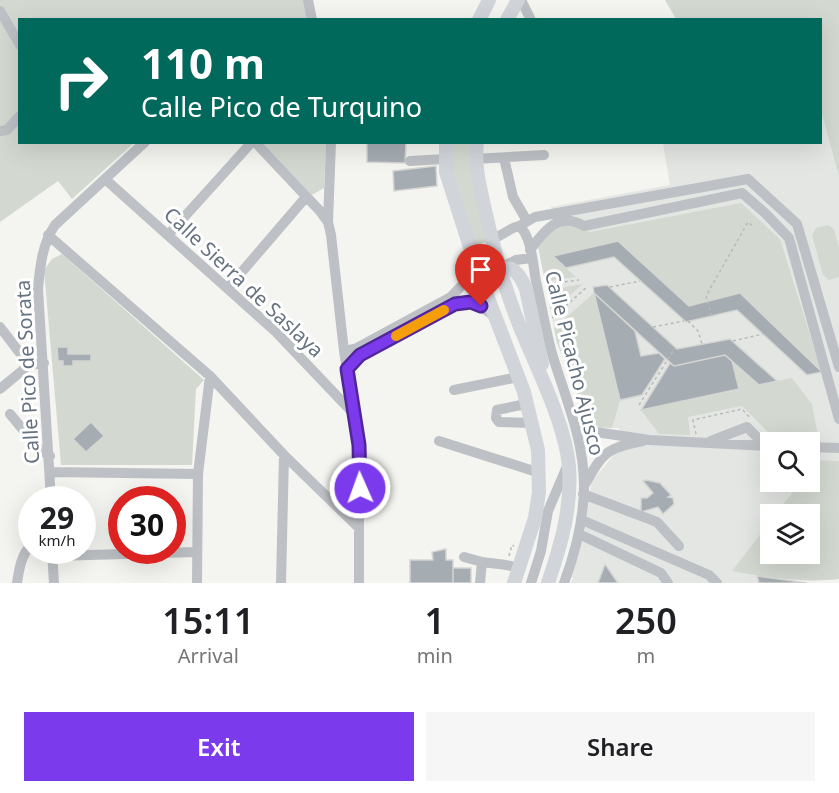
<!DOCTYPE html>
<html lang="en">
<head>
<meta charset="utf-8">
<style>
	:root { --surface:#fff; --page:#f6f6f6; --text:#202124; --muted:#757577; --accent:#7c3aed }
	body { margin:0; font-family:"Noto Sans",sans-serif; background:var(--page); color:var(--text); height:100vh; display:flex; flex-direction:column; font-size:22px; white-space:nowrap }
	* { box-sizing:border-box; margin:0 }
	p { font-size:20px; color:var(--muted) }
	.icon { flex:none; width:33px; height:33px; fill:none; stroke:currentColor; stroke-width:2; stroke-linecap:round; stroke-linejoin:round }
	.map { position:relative; height:583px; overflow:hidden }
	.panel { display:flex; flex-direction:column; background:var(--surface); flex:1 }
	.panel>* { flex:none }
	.hud { position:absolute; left:18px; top:18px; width:804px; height:126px; border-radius:0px; box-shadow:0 6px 24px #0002; background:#00695c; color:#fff; overflow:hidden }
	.tools { position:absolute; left:760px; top:432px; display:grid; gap:12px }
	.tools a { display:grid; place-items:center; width:60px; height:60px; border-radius:0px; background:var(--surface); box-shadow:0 6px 24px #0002; font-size:30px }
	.speed { position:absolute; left:18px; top:486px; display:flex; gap:12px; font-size:30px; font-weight:700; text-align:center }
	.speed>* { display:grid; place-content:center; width:78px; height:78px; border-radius:50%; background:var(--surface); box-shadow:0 6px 24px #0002; line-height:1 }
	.speed small { font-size:15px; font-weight:400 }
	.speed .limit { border:9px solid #d22; background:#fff; color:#111 }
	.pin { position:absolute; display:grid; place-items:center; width:51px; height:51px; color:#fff; margin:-62px -26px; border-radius:50% 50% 50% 0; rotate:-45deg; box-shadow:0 0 6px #0007 }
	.pin .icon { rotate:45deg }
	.me { position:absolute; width:66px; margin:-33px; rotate:358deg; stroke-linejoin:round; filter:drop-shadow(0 0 4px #0008) }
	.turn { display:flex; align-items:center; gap:21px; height:126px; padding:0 24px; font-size:27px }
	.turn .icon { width:78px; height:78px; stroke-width:2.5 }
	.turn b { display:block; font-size:42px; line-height:51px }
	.eta { display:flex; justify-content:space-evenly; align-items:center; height:102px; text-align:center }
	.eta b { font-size:36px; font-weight:600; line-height:42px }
	.action { display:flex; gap:12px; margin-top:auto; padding:12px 24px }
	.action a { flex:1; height:69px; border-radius:0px; background:var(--accent); color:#fff; font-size:24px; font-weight:600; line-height:69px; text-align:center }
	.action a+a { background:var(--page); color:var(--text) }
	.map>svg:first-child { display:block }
</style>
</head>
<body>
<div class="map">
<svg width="839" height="583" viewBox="0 0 839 583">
	<rect width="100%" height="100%" fill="#f4f4f0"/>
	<path fill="#e4e6e4" d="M821,111l18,66v284l-22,-1 -7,9v-27h-39v40h30l-26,32h-4v6l-38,50 24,6 2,7h-188l2,-5 -2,-3 14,-42 6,-50 30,-37 -2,-18h-21l-11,-4 -3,-4 -9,-35 -18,-42 -19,-97 16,-19 -3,-20 119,-22 -7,-42 157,-1z"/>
	<path fill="#d3d9d0" d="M0,0h304l4,19 -288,1v122l114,1 -62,56 -14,-18 -58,41z
		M665,0h174v177l-18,-66 -1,-91 -144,-1z
		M263,143h63l-2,45 -12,7z
		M447,143h29l14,97 -20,8 -22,-76z
		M741,203l39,36 41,131 -81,-77 -51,13 -71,-65 -65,15 23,21 -31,4 -7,-35c22,-26 20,-25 52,-14z
		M828,225l6,4 5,19v29l-10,3 -6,-5 -11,-40 4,-7z
		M62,254l142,126 -8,9 -4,76h-131l-17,-195 8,-11z
		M583,284l-32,28 -4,-22z
		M594,293l26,107 -8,28 -20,-2 -8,-6 -9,-35 -18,-42 -3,-15z
		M732,361l27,24 33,-7 20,26 6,32 -16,3 -31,-4 -29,-29 -54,11 2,18 -31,-1 -18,-24 98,-20z
		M817,460l22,1v118c-35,4 -72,-1 -107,-8l39,-51v34h39v-40h-35l26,-32h9v-13z"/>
	<path fill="#a6adb2" stroke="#d5d5d3" stroke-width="1.5" d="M367,142h39l-1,21 -38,-1z
		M436,166l1,20 -43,5 -1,-20z
		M618,241l71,65 51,-13 82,79 -15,3 -70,-65 -51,12 -72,-65 -48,11 -13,-12z
		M607,285l70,64 53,-10 47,42 -18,4 -34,-30 -51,11 -80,-73 -1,-6z
		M594,293l41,38 6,25 18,-3 6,6 -23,36 -22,5z
		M57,347h11v7h23v7h-18v5h-10v-5h-5z
		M725,355l7,6 7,28 -98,21 29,-47 4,3z
		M91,422l13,14 -18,16 -13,-13z
		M646,480l14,3 11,12 -3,2 5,1 1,6 -11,10 -5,-7 -17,5v-14h6l6,-5 -10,-12z
		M446,549v11h7v23h-43v-23h23l-1,-8z
		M605,564l13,19h-20z
		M453,568h18v15h-18z
		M757,576l50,7h-48z"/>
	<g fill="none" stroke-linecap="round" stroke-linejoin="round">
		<path stroke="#b7b9bc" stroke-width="1.5" stroke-dasharray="3 3" stroke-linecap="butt" d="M547,284l32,-4
			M610,287l30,-6
			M712,316l-6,-20 42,-74 6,5
			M552,318l35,-31
			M688,321l10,10 4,13
			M653,327l31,-6
			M733,341l30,-7
			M639,405l36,-57
			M696,434l-3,-14 49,-11 9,10
			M775,438l31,2
			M509,556l3,-11 2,1"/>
		<path stroke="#bdc0c4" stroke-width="10" d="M308,0l4,20
			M521,0l10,20
			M0,11l20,34
			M0,131l7,-1 13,-14
			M255,142l65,69 8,11
			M331,142l-3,80 3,13 13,116 15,94v138
			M504,158l9,39 14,24
			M475,159l69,-4
			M410,161l35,-2
			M105,179l171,153 79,83
			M519,226l16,-9 213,-38 49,45 42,143
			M48,235l162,141 74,79 75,73
			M168,235l84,-93
			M492,240l21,-12 6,-2c13,10 14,40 17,55 6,26 10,52 17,76 13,42 31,84 31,128 0,34 -8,66 -20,98
			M530,250c14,-19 28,-39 54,-24l158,-33 24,21 23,24 50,181
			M500,268l16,-8 15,-2
			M228,288l78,-91
			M0,327l29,38
			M344,351l13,-3 94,-51 26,-28
			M347,369l13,-14 89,-48 17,-4h10l18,13
			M0,389l29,-24 15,-2
			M454,390l64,-13
			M526,404l-29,6 -1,8 3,4 32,1
			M10,414l29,35 11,7
			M576,429l73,11 122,6
			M439,441l101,32
			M711,441l36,-14 19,19
			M810,447l29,1
			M50,472l148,2
			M584,486c19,-33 21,-38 59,-45
			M583,494l74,28 22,24
			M51,500l-13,-211c2,-22 4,-45 17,-64l90,-83
			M582,520l127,55 8,8
			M579,534l82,39 7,10
			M52,551l2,32
			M53,556l144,-4
			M464,557l18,5
			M17,583c2,-13 4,-29 15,-39
			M197,583l1,-109 12,-98
			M281,583l3,-128
			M480,583l2,-21c13,2 25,2 37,6
			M531,583l10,-32 7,-40 20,-47"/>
		<path stroke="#d1d5da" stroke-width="14" d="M479,20l10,-20
			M507,20l11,-20
			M446,142v30l31,97 47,123 14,58 1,42 -4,26 -21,65
			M477,142c-3,24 3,45 8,68 10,46 24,93 43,136 15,34 38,84 41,121 3,40 -8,78 -21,116
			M477,269c21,11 33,-19 49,20l16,75"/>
	</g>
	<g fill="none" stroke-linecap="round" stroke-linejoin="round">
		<defs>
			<path id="route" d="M360,488l-1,-43 -12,-76 13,-14 95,-51 16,-2 10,4"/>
		</defs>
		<use href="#route" stroke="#51269a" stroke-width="15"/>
		<use href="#route" stroke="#7c3aed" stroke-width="10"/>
		<path stroke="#f59e0b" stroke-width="10" d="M396,336l48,-26"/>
	</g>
	<g text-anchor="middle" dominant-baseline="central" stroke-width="6" stroke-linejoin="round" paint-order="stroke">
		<g font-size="20" fill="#657280" stroke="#fff">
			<text transform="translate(244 282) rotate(43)">Calle Sierra de Saslaya</text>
			<text transform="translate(575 363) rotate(76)">Calle Picacho Ajusco</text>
			<text transform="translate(27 372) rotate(-93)">Calle Pico de Sorata</text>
		</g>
	</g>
</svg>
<div class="tools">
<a><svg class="icon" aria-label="search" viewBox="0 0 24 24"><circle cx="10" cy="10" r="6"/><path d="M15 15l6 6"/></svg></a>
<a><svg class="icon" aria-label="layers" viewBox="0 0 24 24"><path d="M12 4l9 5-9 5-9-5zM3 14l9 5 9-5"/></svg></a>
</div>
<div class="speed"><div>29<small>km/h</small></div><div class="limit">30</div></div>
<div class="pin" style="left:481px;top:306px;background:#d93025"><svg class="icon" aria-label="arrive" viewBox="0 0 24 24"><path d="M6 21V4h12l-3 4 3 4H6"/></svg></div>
<svg class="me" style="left:360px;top:488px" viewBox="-20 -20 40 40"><circle r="17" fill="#7c3aed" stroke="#fff" stroke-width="3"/><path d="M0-11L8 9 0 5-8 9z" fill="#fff"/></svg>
<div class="hud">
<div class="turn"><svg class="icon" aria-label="right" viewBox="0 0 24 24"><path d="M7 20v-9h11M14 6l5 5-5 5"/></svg><div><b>110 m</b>Calle Pico de Turquino</div></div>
</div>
</div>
<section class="panel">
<div class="eta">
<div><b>15:11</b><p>Arrival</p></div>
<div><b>1</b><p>min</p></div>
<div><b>250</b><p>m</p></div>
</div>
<div class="action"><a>Exit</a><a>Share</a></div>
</section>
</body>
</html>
